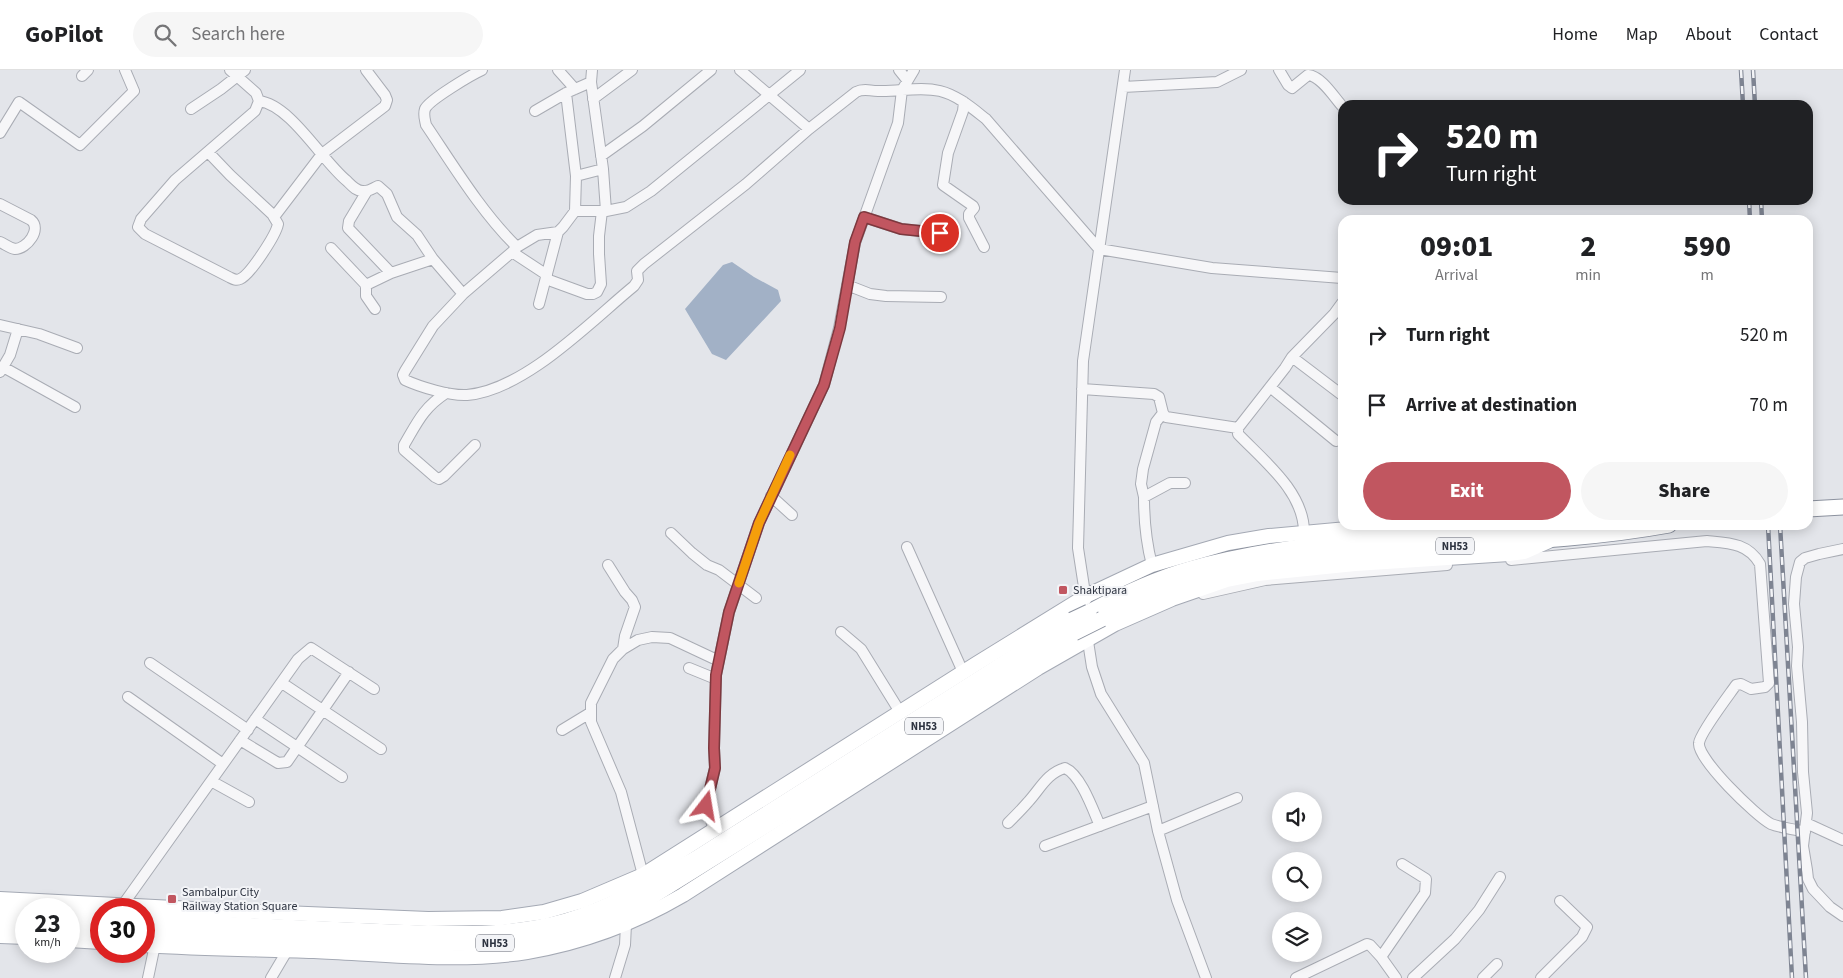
<!DOCTYPE html>
<html lang="en">
<head>
<meta charset="utf-8">
<style>
	:root { --surface:#fff; --page:#f6f6f6; --text:#202124; --muted:#757577; --line:#e0e0e0; --accent:#c15660 }
	body { margin:0; font-family:"Source Sans 3",sans-serif; background:var(--page); color:var(--text); height:100vh; display:flex; flex-direction:column; font-size:19px; white-space:nowrap }
	* { box-sizing:border-box; margin:0 }
	p { font-size:16px; color:var(--muted) }
	.icon { flex:none; width:28px; height:28px; fill:none; stroke:currentColor; stroke-width:2; stroke-linecap:round; stroke-linejoin:round }
	.map { position:relative; flex:1; overflow:hidden }
	.drawer { position:absolute; left:1338px; top:145px; width:475px; height:315px; display:flex; flex-direction:column; background:var(--surface); border-radius:15px; box-shadow:0 2px 12px #0003 }
	.drawer>* { flex:none }
	.guide { position:absolute; left:1338px; top:30px; width:475px; height:105px; border-radius:15px; box-shadow:0 2px 12px #0003; background:#202124; color:#fff; overflow:hidden }
	.fabs { position:absolute; left:1272px; top:722px; display:grid; gap:10px }
	.fabs a { display:grid; place-items:center; width:50px; height:50px; border-radius:50%; background:var(--surface); box-shadow:0 2px 12px #0003; font-size:25px }
	.speed { position:absolute; left:15px; top:828px; display:flex; gap:10px; font-size:25px; font-weight:700; text-align:center }
	.speed>* { display:grid; place-content:center; width:65px; height:65px; border-radius:50%; background:var(--surface); box-shadow:0 2px 12px #0003; line-height:1 }
	.speed small { font-size:12px; font-weight:400 }
	.speed .limit { border:8px solid #d22; background:#fff; color:#111 }
	.pin { position:absolute; display:grid; place-items:center; width:42px; height:42px; color:#fff; margin:-21px; border:2px solid #fff; border-radius:50%; box-shadow:0 1px 5px #0007 }
	.me { position:absolute; width:55px; margin:-28px; rotate:14deg; stroke-linejoin:round; filter:drop-shadow(0 0 4px #0008) }
	.turn { display:flex; align-items:center; gap:18px; height:105px; padding:0 25px; font-size:22px }
	.turn .icon { width:65px; height:65px; stroke-width:2.5 }
	.turn b { display:block; font-size:35px; line-height:42px }
	.eta { display:flex; justify-content:space-evenly; align-items:center; height:85px; text-align:center }
	.eta b { font-size:30px; font-weight:800; line-height:35px }
	.cta { display:flex; gap:10px; margin-top:auto; padding:10px 25px }
	.cta a { flex:1; height:58px; border-radius:30px; background:var(--accent); color:#fff; font-size:20px; font-weight:800; line-height:58px; text-align:center }
	.cta a+a { background:var(--page); color:var(--text) }
	ul { padding:0; list-style:none }
	li { display:flex; align-items:center; gap:15px; height:70px; padding:0 25px }
	li div { flex:1 }
	li b { display:block; font-size:19px }
	li em { font-style:normal }
	header { display:flex; align-items:center; gap:30px; box-sizing:border-box; height:70px; padding:0 25px; background:var(--surface); border-bottom:1px solid var(--line) }
	header strong { font-size:24px }
	nav { display:flex; gap:28px; margin-inline-start:auto; font-size:18px }
	.search { width:350px; height:45px; background:var(--page); display:flex; align-items:center; gap:12px; box-sizing:border-box; padding:0 18px; border-radius:28px; color:var(--muted); font-size:19px }
	.map>svg:first-child { display:block }
</style>
</head>
<body>
<header>
<strong>GoPilot</strong>
<div class="search"><svg class="icon" aria-label="search" viewBox="0 0 24 24"><circle cx="10" cy="10" r="6"/><path d="M15 15l6 6"/></svg>Search here</div>
<nav><a>Home</a><a>Map</a><a>About</a><a>Contact</a></nav>
</header>
<div class="map">
<svg width="1843" height="908" viewBox="0 0 1843 908">
	<rect width="100%" height="100%" fill="#e3e5ea"/>
	<path fill="#a2b1c6" d="M732,192l22,15 24,13 3,11 -55,59 -14,-6 -27,-45 38,-44z"/>
	<g fill="none" stroke-linecap="round" stroke-linejoin="round">
		<defs>
			<path id="minor" d="M482,0c-11,5 -53,30 -57,39 -2,6 0,11 1,16 27,40 56,88 91,122l20,-12 21,-3 5,-5 12,-16 1,-35 27,-7 -12,-87 1,-12
				M558,0l17,19
				M740,0l69,59
				M899,0l8,10
				M1279,0l9,15 4,3 16,-13c13,1 26,22 34,31
				M82,6l6,-6
				M1123,17l94,-5 24,-12
				M566,23l10,83
				M593,29l39,-29
				M259,31c32,4 63,60 88,80 5,5 9,10 16,10 6,1 10,-3 15,-5l9,8 10,23 20,18 16,24
				M964,32l-1,9 -15,42 -5,32 30,21 1,2 -5,6v4l15,29
				M191,39l30,-20 24,-19
				M535,41l31,-18 25,-11
				M0,63l19,-31 61,43 54,-54 -9,-21
				M208,82l22,23 42,39 6,10c-2,11 -28,51 -38,55 -4,2 -7,0 -11,-2l-84,-43 -7,-7 3,-8 34,-39 80,-69 4,-10 -3,-8 -26,-23
				M601,86l42,-30 68,-56
				M603,99l3,42
				M367,121l-18,30 -1,7 43,45
				M0,134l31,16c11,9 -4,29 -16,29 -6,-1 -10,-5 -15,-7
				M575,141h31l20,-4 25,-16 149,-121
				M274,147l48,-63 63,-48 2,-6 -2,-5 -19,-25
				M864,147l37,12 39,4
				M517,177l-5,5 -49,42 -30,32 -28,45 -2,4 2,5c15,7 45,16 62,15 58,-5 123,-73 167,-109l4,-6 -1,-9 7,-7 102,-80 63,-55 47,-37c8,-4 13,-1 22,-1 20,1 42,-5 62,0 17,4 32,17 46,28l113,130 113,19 130,10
				M331,178l35,37
				M512,182l35,23
				M546,209l41,15h6l4,-2 4,-8 -2,-30v-18l3,-25
				M847,215l23,9 16,2 55,1
				M539,234l19,-72
				M375,239l-9,-13v-11l25,-12 42,-14 30,35
				M0,255l39,9 38,14
				M1292,287l50,38
				M3,297l72,40
				M0,302l10,-17 8,-26
				M1270,317l66,54
				M1082,319l72,5 5,3 4,16 3,4 72,11
				M446,323c-23,15 -29,30 -42,52v5l31,27 4,2 5,-3 31,-31
				M771,426l21,19
				M1144,427l-3,-13 2,-15 13,-47 7,-9
				M1304,462c0,-40 -40,-71 -66,-98v-6l47,-60 7,-11 42,-43 8,-11
				M671,463l21,20 15,12 12,5 37,28
				M907,477l56,125
				M1843,479l-24,5 -14,4 -5,4 -4,15 -2,27 4,43 -1,19 5,56 1,50 4,41 -4,33 4,24 1,9 5,10 17,18 13,9
				M1511,490l196,-19c22,2 41,2 53,23l9,119 -4,4 -14,2 -10,-5 -5,1c-7,10 -36,48 -37,58 -2,16 57,73 72,81 10,4 23,5 34,8
				M608,495l17,27 7,8 3,7 -10,29 -2,13
				M1152,495c-6,-23 -8,-45 -8,-68l26,-14h15
				M1203,524l62,-14 182,-15
				M1086,530l-8,-52 5,-187 42,-291
				M841,562l20,17 39,63
				M1087,565l5,32 9,27 43,69 14,68 19,69 29,78
				M150,593l98,67
				M689,598l27,11
				M282,613l99,66
				M128,627l95,67
				M255,649l87,58
				M562,660l28,-17
				M240,670l38,23 9,-1 62,-90
				M211,711l38,21
				M1008,753c7,-7 14,-14 20,-21 12,-13 19,-29 37,-34 16,7 28,42 35,58
				M1806,753l37,17
				M714,760l-8,-25 9,-37 -1,-20 2,-73 13,-63 30,-89 65,-138 15,-57 16,-85 43,-120 4,-33 12,-20
				M1158,761l79,-33
				M1045,776l108,-40
				M643,805l-22,-83 -30,-70v-19l22,-44 10,-10 15,-9 14,-3 18,1 49,23
				M122,836l176,-247 13,-11 63,41
				M1381,887l15,21
				M148,908l8,-38
				M271,908l16,-27
				M615,908l10,-33 1,-21
				M1296,908l71,-34 3,1 11,12 44,-64 1,-14 -24,-15
				M1413,908l42,-39 24,-29 21,-33
				M1483,908l14,-14
				M1541,908l41,-41 5,-10 -27,-26"/>
			<path id="major" d="M0,829l213,11 215,9 74,-1 42,-6 38,-11 61,-26 333,-211 110,-68 66,-31 76,-22 41,-7 111,-10 53,4
				M0,866l26,1
				M69,870l32,2
				M144,875c57,4 113,4 170,6 68,3 146,12 213,1 54,-9 108,-29 156,-57l355,-227 77,-44 57,-25 55,-19 31,-6 97,-10 154,-10 15,-2 25,-11"/>
			<path id="highway" d="M1808,439l35,-2
				M1089,542c32,-17 66,-33 101,-43 122,-34 251,-32 377,-44
				M1102,549c34,-17 68,-34 105,-43 149,-39 309,-23 462,-51
				M0,841l26,2
				M69,845l32,2
				M144,850c75,4 151,8 226,11 64,2 133,8 196,-10 46,-14 87,-38 129,-62l377,-239
				M0,854l26,2
				M69,858l32,2
				M144,863l256,11 98,-1 37,-4 47,-12 41,-15 25,-13 426,-266"/>
		</defs>
		<use href="#minor" stroke="#a9acb4" stroke-width="12"/>
		<use href="#major" stroke="#a4a9b4" stroke-width="16"/>
		<use href="#highway" stroke="#8c929f" stroke-width="17"/>
		<use href="#minor" stroke="#f6f6f8" stroke-width="10"/>
		<use href="#major" stroke="#fff" stroke-width="14"/>
		<use href="#highway" stroke="#fff" stroke-width="15"/>
		<defs>
			<path id="rail" d="M1741,0l2,35
				M1753,0l2,35
				M1749,130l1,20
				M1761,130l1,20
				M1768,455l24,453
				M1780,455l26,453"/>
		</defs>
		<use href="#rail" stroke="#7e8492" stroke-width="4.5"/>
		<use href="#rail" stroke="#f3f4f7" stroke-width="2.5" stroke-dasharray="8" stroke-linecap="butt"/>
		<defs>
			<path id="highway-bridge" d="M1072,550l17,-8
				M1074,563l28,-14"/>
		</defs>
		<use href="#highway-bridge" stroke="#8c929f" stroke-width="17" stroke-linecap="butt"/>
		<use href="#highway-bridge" stroke="#fff" stroke-width="15"/>
	</g>
	<g fill="none" stroke-linecap="round" stroke-linejoin="round">
		<defs>
			<path id="route" d="M706,736l9,-38 -1,-20 2,-73 13,-63 30,-89 65,-138 16,-57 15,-86 9,-25 37,12 39,4"/>
		</defs>
		<use href="#route" stroke="#7d383e" stroke-width="12"/>
		<use href="#route" stroke="#c15660" stroke-width="9"/>
		<path stroke="#f59e0b" stroke-width="9" d="M739,513l20,-60 31,-68"/>
	</g>
	<g fill="#c15660" stroke="#f3f4f7" stroke-width="2">
		<rect x="1058" y="515" width="10" height="10" rx="2.5"/>
		<rect x="167" y="824" width="10" height="10" rx="2.5"/>
	</g>
	<g text-anchor="middle" dominant-baseline="central" stroke-width="4" stroke-linejoin="round" paint-order="stroke">
		<g fill="#f3f4f7" stroke="#686d77" stroke-width="1">
			<rect x="1436" y="467.5" width="38" height="17" rx="4"/>
			<rect x="905" y="647.5" width="38" height="17" rx="4"/>
			<rect x="476" y="864.5" width="38" height="17" rx="4"/>
		</g>
		<g font-size="11" font-weight="bold" fill="#2d3340">
			<text x="1455" y="476">NH53</text>
			<text x="924" y="656">NH53</text>
			<text x="495" y="873">NH53</text>
		</g>
		<g font-size="12" fill="#2d3340" stroke="#f3f4f7" text-anchor="start">
			<text x="1073" y="520">Shaktipara</text>
			<text x="182" y="822">Sambalpur City<tspan x="182" dy="14">Railway Station Square</tspan></text>
		</g>
	</g>
</svg>
<div class="fabs">
<a><svg class="icon" aria-label="sound" viewBox="0 0 24 24"><path d="M4 9h4l5-4v14l-5-4H4zM17 9q2 3 0 6"/></svg></a>
<a><svg class="icon" aria-label="search" viewBox="0 0 24 24"><circle cx="10" cy="10" r="6"/><path d="M15 15l6 6"/></svg></a>
<a><svg class="icon" aria-label="layers" viewBox="0 0 24 24"><path d="M12 4l9 5-9 5-9-5zM3 14l9 5 9-5"/></svg></a>
</div>
<div class="speed"><div>23<small>km/h</small></div><div class="limit">30</div></div>
<div class="pin" style="left:940px;top:163px;background:#d93025"><svg class="icon" aria-label="arrive" viewBox="0 0 24 24"><path d="M6 21V4h12l-3 4 3 4H6"/></svg></div>
<svg class="me" style="left:706px;top:736px" viewBox="-20 -20 40 40"><path d="M0-17L14 15 0 8-14 15z" fill="#c15660" stroke="#fff" stroke-width="4"/></svg>
<div class="guide">
<div class="turn"><svg class="icon" aria-label="right" viewBox="0 0 24 24"><path d="M7 20v-9h11M14 6l5 5-5 5"/></svg><div><b>520 m</b>Turn right</div></div>
</div>
<section class="drawer">
<div class="eta">
<div><b>09:01</b><p>Arrival</p></div>
<div><b>2</b><p>min</p></div>
<div><b>590</b><p>m</p></div>
</div>
<ul>
<li><svg class="icon" aria-label="right" viewBox="0 0 24 24"><path d="M7 20v-9h11M14 6l5 5-5 5"/></svg><div><b>Turn right</b></div><em>520 m</em></li>
<li><svg class="icon" aria-label="arrive" viewBox="0 0 24 24"><path d="M6 21V4h12l-3 4 3 4H6"/></svg><div><b>Arrive at destination</b></div><em>70 m</em></li>
</ul>
<div class="cta"><a>Exit</a><a>Share</a></div>
</section>
</div>
</body>
</html>
